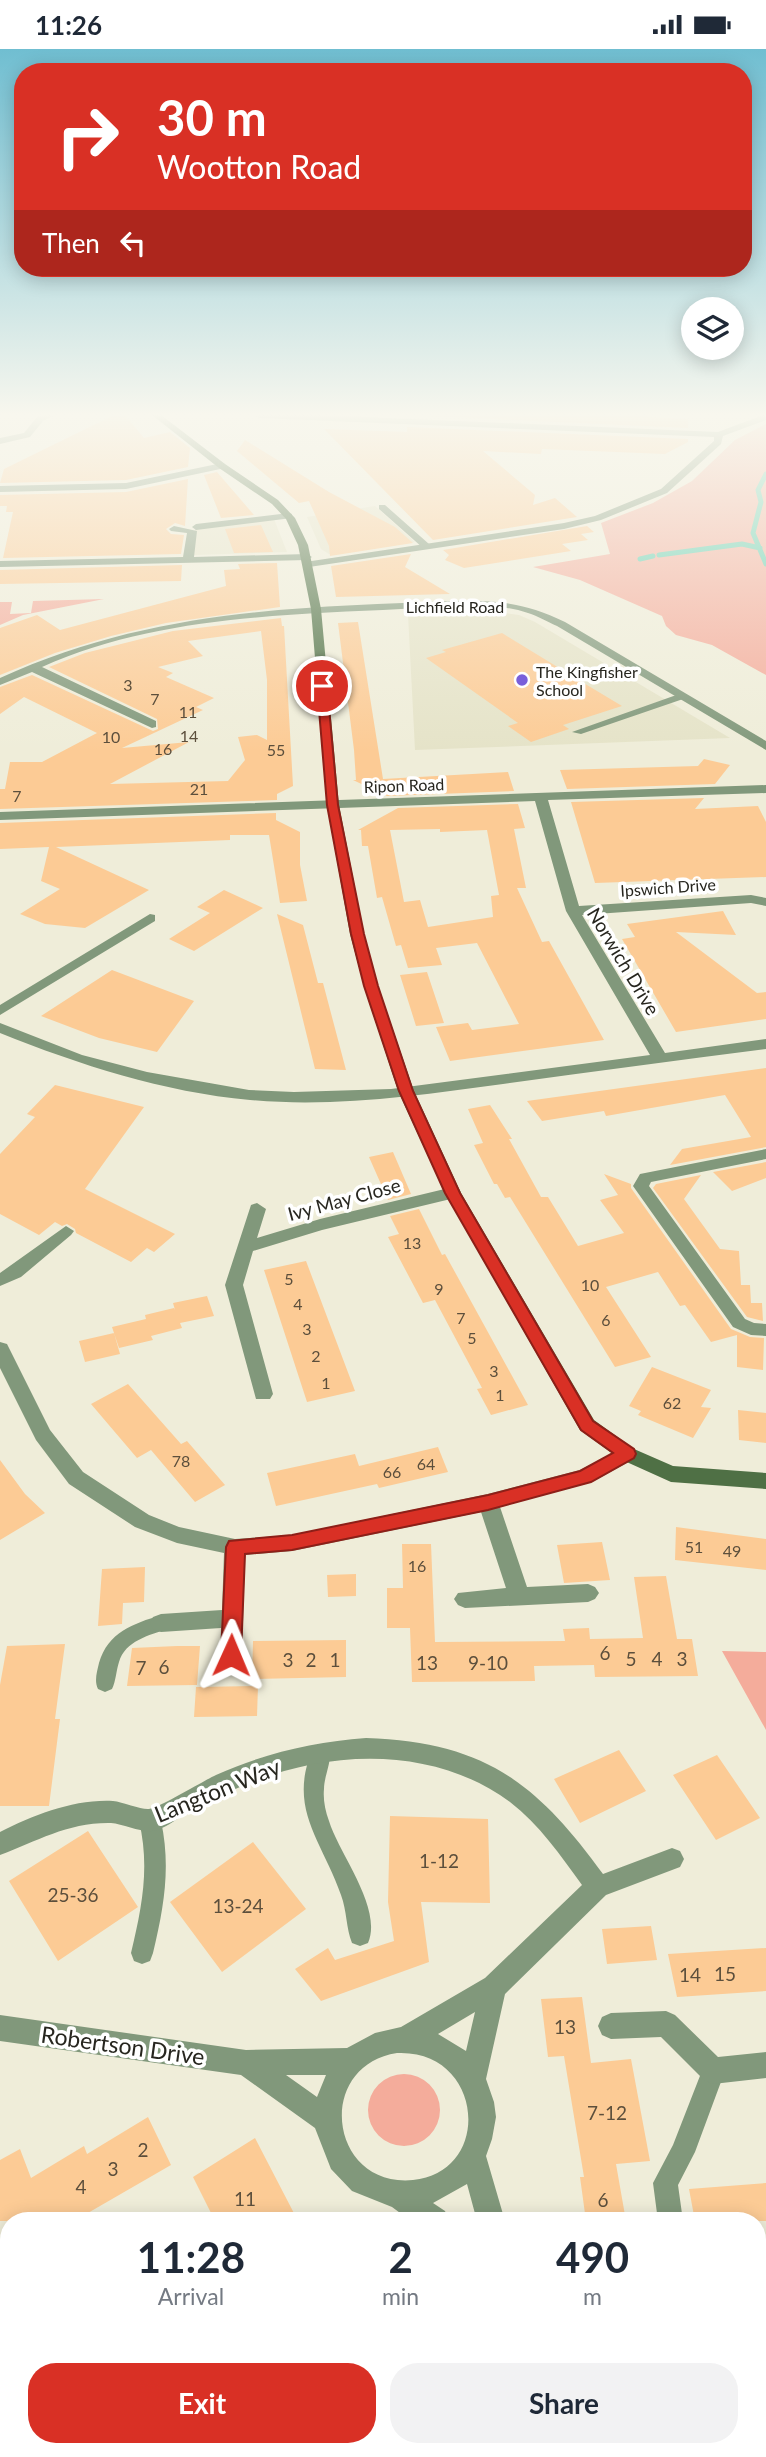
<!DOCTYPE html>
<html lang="en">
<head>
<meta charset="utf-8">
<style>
	:root { --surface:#fff; --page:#f2f2f3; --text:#1f2937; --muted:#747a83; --accent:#d93025 }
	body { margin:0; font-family:Lato,sans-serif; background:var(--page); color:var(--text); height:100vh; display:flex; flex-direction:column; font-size:26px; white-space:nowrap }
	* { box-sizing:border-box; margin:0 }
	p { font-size:23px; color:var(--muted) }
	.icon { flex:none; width:38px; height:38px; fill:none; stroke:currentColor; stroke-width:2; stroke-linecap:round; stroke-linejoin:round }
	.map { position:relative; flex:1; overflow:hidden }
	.side { position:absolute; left:0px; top:2163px; width:766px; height:245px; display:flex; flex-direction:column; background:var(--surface); border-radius:28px 28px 0 0; box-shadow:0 4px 18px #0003 }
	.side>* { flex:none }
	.hud { position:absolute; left:14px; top:14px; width:738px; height:214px; border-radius:28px; box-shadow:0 4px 18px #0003; background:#d93025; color:#fff; overflow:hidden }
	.buttons { position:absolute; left:681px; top:248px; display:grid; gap:14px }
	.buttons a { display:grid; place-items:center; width:63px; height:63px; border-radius:50%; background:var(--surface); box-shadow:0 4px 18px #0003; font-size:35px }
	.pin { position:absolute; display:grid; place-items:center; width:60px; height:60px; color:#fff; margin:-30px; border:4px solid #fff; border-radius:50%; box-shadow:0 2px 7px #0007 }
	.me { position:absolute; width:77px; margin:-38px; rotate:1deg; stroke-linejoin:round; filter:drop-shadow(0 0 5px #0008) }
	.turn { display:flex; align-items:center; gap:24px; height:147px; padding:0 28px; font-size:32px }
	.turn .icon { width:91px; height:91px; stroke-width:2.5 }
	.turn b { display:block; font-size:49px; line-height:60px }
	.then { display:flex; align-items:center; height:66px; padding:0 28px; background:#0003; gap:14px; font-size:26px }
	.eta { display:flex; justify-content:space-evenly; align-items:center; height:119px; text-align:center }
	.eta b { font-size:42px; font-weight:700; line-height:49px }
	.button { display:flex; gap:14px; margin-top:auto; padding:14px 28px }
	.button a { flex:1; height:80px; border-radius:28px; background:var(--accent); color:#fff; font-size:28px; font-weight:700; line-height:80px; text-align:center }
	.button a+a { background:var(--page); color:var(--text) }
	.status { display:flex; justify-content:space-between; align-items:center; height:49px; padding:0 35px; background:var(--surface); direction:ltr }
	.status svg { height:19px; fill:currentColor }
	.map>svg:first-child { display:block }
</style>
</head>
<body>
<div class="status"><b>11:26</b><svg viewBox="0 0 49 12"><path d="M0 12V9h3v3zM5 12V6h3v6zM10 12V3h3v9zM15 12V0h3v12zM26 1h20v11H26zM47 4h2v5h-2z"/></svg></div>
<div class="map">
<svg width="766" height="2408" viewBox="0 0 766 2408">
	<rect width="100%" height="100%" fill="#efedd9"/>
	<path fill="#e5e3c8" d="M375,457l40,36 -86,12 -8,-5 -14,-32z
		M274,470l13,33 -93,3 1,-27z
		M483,561l36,5 16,7 195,116 -315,12 -7,-136z"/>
	<path fill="#f4ac9b" d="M766,375v251l-54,-30 -36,-10 -10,-9 -4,-10 -82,-36 -47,-13 77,-13 -9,-31 52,-20 39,-22 43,-41z
		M104,550l-81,16 -23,10v-23h12l-2,12 21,-1 2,-12z
		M722,1602l44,1v78z
		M368 2061a36 36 0 1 1 72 0a36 36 0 1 1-72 0Z"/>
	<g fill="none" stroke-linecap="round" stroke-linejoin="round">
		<path stroke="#5dccae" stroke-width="5" d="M766,425l-8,16 3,12 -8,31 13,31
			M659,506l83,-11 18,4
			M640,510l13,-3"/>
	</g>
	<path fill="#fccb95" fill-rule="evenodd" d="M114,366h11l19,23 26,-6 20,16 -2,19 -62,13 -126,3 4,-14z
		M407,366h211l70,4v9z
		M407,378l281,12v3l-23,12 -123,-5 -1,5 -58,-3 52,44 -2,10 22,-7 22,19 -144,23 -109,-111 83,3z
		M245,391l84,52 66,35 18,16 -83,13 -1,-10 -20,-45 -10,2 -62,-52z
		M217,423l37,43 -33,3 -17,-43z
		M188,430l-3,47 -10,-3 -9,6 5,5 13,1 -3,19 -178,4 10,-46h-7l1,-6h-7v-11l126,-3z
		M261,476l12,27 -39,1 -9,-24z
		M587,477l7,6 -13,2 7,6 -26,4 9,7 -107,17 -19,-8 4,-5 -6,-5z
		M411,505l-6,13 45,27 -114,3 -5,-31z
		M277,514l3,44 -114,16 -55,13 -56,17 -55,22v-47l37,-13 23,15 166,-44 -2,-16 16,-1 -2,-5z
		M182,516l-1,16 -181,3v-14z
		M281,569l1,8h2l9,160 -16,8v6l-277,9v-20h5l5,-27h32l55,-29 -73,-36 -24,17v-27l32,-12 121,56 5,-2 -1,-10 -108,-52 36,-14 88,-22zM261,582l6,49v60l-10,-5 -19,2 7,23 -17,21 -118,3 79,-42 -67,6 81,-38 -7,-3 18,-9 -48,-21 7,-4 -15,-6 45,-11 -15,-15z
		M358,573l25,157 125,-7 6,19 -127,5 -34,-16h3l-2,-30 -16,-127z
		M502,584l85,52 35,21 -59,19 6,4 -38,13 -23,-16 10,-3 -92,-65 20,-6 -4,-2z
		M704,710l26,6 -15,19 -148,5 -7,-19 138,-4z
		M704,749l-9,11 63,-3 8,16v55l-171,6 -24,-81z
		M518,755l7,24 -11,1 12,59h-9l25,54 7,-1 55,99 -154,21 -14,-34 32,-4 4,7 47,-6 -42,-81 -41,5 6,17 -34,3 -7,-23 -5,1 -14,-49 -5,1 -9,-52h-6l-1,-16h-3l40,-22zM440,780v3l47,-2 12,65 -8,1 2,21 -65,10 -8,-27 -16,2 -14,-72z
		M276,764v7l24,12v33l7,36 -27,2 -11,-68h-39v5l-174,7 93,43 -64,38 -40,-4 -25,-10 40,-25 -19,-8 8,-34 -49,2v-26z
		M224,841l39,18 -69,43 -25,-12 41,-26 -13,-6z
		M723,862l13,24 -60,-3 81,61 9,-1v27l-90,13 -54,-93 13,-2 -8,-13z
		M277,865l26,11 15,58h5l23,87 -31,-1z
		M112,921l82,31 -37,51 -58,-14 -58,-22z
		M427,923l17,51 -28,3 -16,-51z
		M766,1019v79l-96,18 12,-16 69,-12 -26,-42 -119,21 -2,-5 -62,10 -15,-20z
		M55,1036l89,22 -59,82 90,45 -21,18 -7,-4 -16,14 -55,-29 -1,-4 -8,-5 -5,2 -7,-4 -16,13 -39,-21v-60l35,-37 -8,-3z
		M490,1056l22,34h-3l32,58h7l30,49 46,-13 -24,-33 18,-5 -14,-21 27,10v4l100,141 19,8 14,1 -1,32 -26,-3v-32l-26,7 -26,-37 -5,1 -22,-34 -52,15 45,70 -36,10 -105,-170 -5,1 -8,-14h-3l-20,-39 9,-2 -15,-34z
		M393,1103l18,42 -23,6 -19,-43z
		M766,1113v16l-34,13 -19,-19z
		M701,1126l-17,24 36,50 19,2 2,34h9l1,18h11l1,18 -16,-4 -94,-129 3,-4z
		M419,1160l23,46 3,-1 83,151 -37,10 -14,-26 5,-1 -47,-88 -12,3 -35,-66 11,-3 -9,-18z
		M306,1212l49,130 -48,11 -43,-132z
		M207,1247l7,20 -34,7 2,5 -31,8 2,4 -34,8 -7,-21 34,-8 -1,-4 29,-7 1,2 -2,-7z
		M114,1284l6,21 -35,8 -6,-21z
		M652,1318l59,23 -10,17 10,1 -18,30 -55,-23 3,-4 -12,-5z
		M128,1335l53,60 6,-3 38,44 -30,17 -44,-52 -14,8 -46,-54z
		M738,1361l28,3v30l-27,-3z
		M438,1398l10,25 -69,16 -2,-4 -101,22 -9,-33 88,-19 4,12z
		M0,1411l25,34 20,19 -45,27z
		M676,1478l90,12v31l-91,-10z
		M602,1493l8,38 -46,3 -7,-38z
		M402,1495h29l4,98 130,-1 -2,-12 26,-1 1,11 53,-1 -9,-61 32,-1 11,63h15l6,37 -103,1 -1,-12 -60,1 1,15 -123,1 -2,-54h-23v-40h16z
		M145,1518l-1,35 -21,1 -1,21 -24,2 4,-57z
		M356,1525v22l-28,1 -1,-22z
		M346,1591v37l-94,2 1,-38z
		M65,1595l-10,75h5l-11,87h-49v-121l7,-39z
		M177,1597h23l-3,39 -70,1 5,-38z
		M258,1637l-1,30 -63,1 2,-30z
		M619,1701l27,41 -66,32 -26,-44z
		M717,1706l43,63 -44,22 -43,-65z
		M390,1767l98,3 2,84 -69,-1 8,60 -108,39 -26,-32 33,-21 7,12 59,-19 -6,-39z
		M88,1782l50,76 -80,54 -49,-80z
		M253,1793l53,67 -84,63 -52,-70z
		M651,1877l6,34 -50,4 -5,-35z
		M766,1899v43l-89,6 -9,-43z
		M582,1948l9,66 40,-4 19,102 -34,3 10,57h-40l-6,-44h4l-20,-121 -16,1 -7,-58z
		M148,2068l23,48 -97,56h-74v-61l20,-11 11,29 53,-32 3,8z
		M255,2089l43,83h-83l-22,-44z
		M766,2134v38h-71l-6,-32z"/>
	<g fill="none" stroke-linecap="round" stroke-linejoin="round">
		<path fill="#81987b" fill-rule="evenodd" d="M379,456h6l44,39v4h-6l-44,-39z
			M289,464l3,1v4l-96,12 -4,-3 4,-3z
			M682,644l5,3 -1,2 -105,36 -9,-2z
			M766,1100v10l-115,23 -2,4 96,133 9,4 12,1v12l-15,-1 -18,-8 -100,-141 7,-12z
			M66,1177l8,5 -3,4 -50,42 -21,9v-13z
			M161,1566l7,2 3,6 -3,6c-19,6 -43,12 -49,33 -3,9 -3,19 -7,27l-7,3 -7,-3c-4,-8 -1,-17 1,-26 9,-31 34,-39 62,-48z
			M321,1695l7,2c6,12 -4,29 -4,43 -1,10 1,21 5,32 10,33 54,87 39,122l-8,3 -8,-3c-6,-15 -5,-32 -11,-48 -19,-55 -55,-87 -27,-149z
			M150,1762l7,3 4,7c10,46 3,86 -8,132l-3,8 -8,3 -8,-3 -3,-8c11,-46 19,-86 8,-132l4,-7z
			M713,2010l8,4 4,8 -30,81 -17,33 5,36h-25l-5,-38 20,-38 32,-82z"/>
		<path fill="#81987b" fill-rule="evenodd" d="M43,366h12l-12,6 -13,16 -30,7v-6l24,-5 13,-16z
			M255,366h64l399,17 45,-17h3v5l-43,16 -2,8 -54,49 -66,27 -37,9 -255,38 -5,-3 1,-2 259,-39 31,-7 66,-27 53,-48v-4l-455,-19z
			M222,414l3,1v4l-99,21 -126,3v-6l126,-3z
			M174,477l23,5 -3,26 113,-3 5,3 -5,3 -307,7v-6l183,-4 4,-24 -16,-2 -2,-2z
			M454,552c43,-1 72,2 111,21l201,119v9l-209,-124c-9,-4 -19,-10 -29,-13 -39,-13 -86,-6 -127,-4 -120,6 -248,8 -359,58l114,54v6l-4,1 -120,-56 -32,13v-7c149,-68 293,-71 454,-77z
			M766,736v8l-218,7 31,106 172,-11 15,3v8l-15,-3 -169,12 83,138 101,-14v10c-88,11 -175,23 -263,35 -83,11 -168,24 -253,16 -87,-8 -170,-35 -250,-67v-10l82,32 65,17 102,18 45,2 97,-3 259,-34 -84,-144 -31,-110 -535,19v-8z
			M150,865l5,1v6l-155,94v-10z
			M453,1138l6,2 2,4 -2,4 -137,33 -69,21 -10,34 30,109 -3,5h-14l-31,-114 26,-80 6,-2 9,6 -9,29 63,-19z
			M0,1293l7,2 43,86 33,42 66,43 30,12 56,12 57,-4 196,-41 92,-24 47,-24 7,3 3,5 -3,5 -42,23 -92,25 27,80 61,-3 7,3 4,6 -4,6 -7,3 -123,6 -7,-3 -4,-6 4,-6 48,-5 -25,-76 -189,39 -47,4 -3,100 -3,7 -8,2 -8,-2 -3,-7 1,-27 -60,4 -8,-3 -3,-6 3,-6 8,-3 61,-4 2,-57 -47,-10 -42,-16 -66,-43 -33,-44 -36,-72z
			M366,1689c118,4 170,44 237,136l69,-26 8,3 4,8 -4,8 -74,28 -101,99 -19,85 8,23 2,15 -4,22 -6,17 19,65h-28l-10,-37 -34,19 12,8 4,10h-38l-19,-14 -40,-16 -21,-22 -16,-41 -74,-53 -241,-34v-26l246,35 101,-2 28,-15 26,-6 84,-49 97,-93c-21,-29 -43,-61 -72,-83 -74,-55 -176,-53 -258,-20 -23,9 -45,21 -67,32 -10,6 -22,16 -33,17 -9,2 -29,-7 -41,-8 -42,-1 -74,18 -111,32v-23c34,-17 74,-33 113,-31 10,1 29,9 36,8 10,-1 54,-28 67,-34 49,-22 98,-33 150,-37zM475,1963l-9,39 -28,-17zM397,2004c87,-4 97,119 16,127 -84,8 -99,-114 -16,-127zM286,2026h40l-9,22z
			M666,1962l9,4 43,42 48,-5v26l-53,6 -9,-4 -43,-43 -50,2 -9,-4 -4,-9 4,-9 9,-4z
			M9,2284v84l-9,-4v-77z
			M758,2317h8v30h-8z
			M9,2397v2h29l3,9h-30l-3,-9z"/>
		<path fill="#4f7045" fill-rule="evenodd" d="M152,366h9l64,49 53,36 17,18 13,27 13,64 18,196 25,129 14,52 36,105 47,102 133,227 40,29 39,17 93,7v16l-95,-7 -51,-23 -40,-29 -135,-237 -47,-102 -34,-105 -14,-52 -23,-129 -16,-196 -13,-64 -12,-26 -14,-15 -53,-36z"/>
	</g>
	<linearGradient id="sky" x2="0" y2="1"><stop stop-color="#70bed1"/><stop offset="0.52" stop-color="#f8f7ee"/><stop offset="1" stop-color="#f8f7ee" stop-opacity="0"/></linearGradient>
	<rect width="766" height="703" fill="url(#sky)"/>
	<path fill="#d93025" stroke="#8d1f18" stroke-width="2" d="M322,634l5,3 11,119 26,129 14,52 35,105 47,102 133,228 41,28 2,5 -2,4 -43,24 -103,28 -196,40 -47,4 -4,101 -3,6 -7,2 -7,-2 -3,-6 5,-108 3,-6 63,-6 196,-40 92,-24 33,-18 -32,-23 -136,-237 -46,-102 -35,-105 -13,-52 -24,-129 -10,-119z"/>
	<circle fill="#795fda" stroke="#fff" stroke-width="2.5" cx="522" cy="631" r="7"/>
	<g text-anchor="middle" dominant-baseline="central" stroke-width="7" stroke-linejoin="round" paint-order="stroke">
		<g font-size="16" fill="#27261f" stroke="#fff">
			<text x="455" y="557">Lichfield Road</text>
			<text transform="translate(404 736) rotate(-2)">Ripon Road</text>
			<text transform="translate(668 838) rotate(-4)">Ipswich Drive</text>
		</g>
		<g font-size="16" fill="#27261f" stroke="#fff" text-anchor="start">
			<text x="536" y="622">The Kingfisher<tspan x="536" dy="18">School</tspan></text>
		</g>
		<g font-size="16" fill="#5c4f3c">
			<text x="128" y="635">3</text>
			<text x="155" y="649">7</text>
			<text x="188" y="662">11</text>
			<text x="189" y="686">14</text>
			<text x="111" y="687">10</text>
			<text x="163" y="699">16</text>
			<text x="276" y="700">55</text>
			<text x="199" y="739">21</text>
			<text x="17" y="746">7</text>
			<text x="412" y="1193">13</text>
			<text x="289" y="1229">5</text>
			<text x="590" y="1235">10</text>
			<text x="439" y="1239">9</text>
			<text x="298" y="1254">4</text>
			<text x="461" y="1268">7</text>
			<text x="606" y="1270">6</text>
			<text x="307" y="1279">3</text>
			<text x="472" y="1288">5</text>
			<text x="316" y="1306">2</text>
			<text x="494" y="1321">3</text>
			<text x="326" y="1333">1</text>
			<text x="500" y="1345">1</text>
			<text x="672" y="1353">62</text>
			<text x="181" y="1411">78</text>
			<text x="426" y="1414">64</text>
			<text x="392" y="1422">66</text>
			<text x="694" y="1497">51</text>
			<text x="732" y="1501">49</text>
			<text x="417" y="1516">16</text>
		</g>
		<g font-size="19" fill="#27261f" stroke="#fff">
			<text transform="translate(624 912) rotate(59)">Norwich Drive</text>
			<text transform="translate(344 1150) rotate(-15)">Ivy May Close</text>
		</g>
		<g font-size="19" fill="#5c4f3c">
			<text x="605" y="1603">6</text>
			<text x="631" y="1609">5</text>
			<text x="657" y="1609">4</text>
			<text x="682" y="1609">3</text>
			<text x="288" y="1610">3</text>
			<text x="311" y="1610">2</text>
			<text x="335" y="1610">1</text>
			<text x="427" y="1613">13</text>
			<text x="488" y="1613">9-10</text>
			<text x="164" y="1617">6</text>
			<text x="141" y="1618">7</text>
			<text x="439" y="1811">1-12</text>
			<text x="73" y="1845">25-36</text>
			<text x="238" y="1856">13-24</text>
			<text x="725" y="1924">15</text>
			<text x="690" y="1925">14</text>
			<text x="565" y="1977">13</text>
			<text x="607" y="2063">7-12</text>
			<text x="143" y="2100">2</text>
			<text x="113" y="2119">3</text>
			<text x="81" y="2137">4</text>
			<text x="245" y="2149">11</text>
			<text x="603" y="2150">6</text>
		</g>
		<g font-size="23" fill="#27261f" stroke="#fff">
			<text transform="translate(217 1741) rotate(-22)">Langton Way</text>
			<text transform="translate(123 1996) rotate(8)">Robertson Drive</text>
		</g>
	</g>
</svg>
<div class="buttons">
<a><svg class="icon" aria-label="layers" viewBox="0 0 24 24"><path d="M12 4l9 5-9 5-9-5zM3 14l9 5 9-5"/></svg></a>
</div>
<div class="pin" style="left:322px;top:637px;background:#d93025"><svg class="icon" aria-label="arrive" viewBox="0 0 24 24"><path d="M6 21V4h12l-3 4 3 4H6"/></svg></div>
<svg class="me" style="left:231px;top:1606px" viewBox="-20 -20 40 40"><path d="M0-17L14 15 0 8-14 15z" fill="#d93025" stroke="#fff" stroke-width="4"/></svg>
<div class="hud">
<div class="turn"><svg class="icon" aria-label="right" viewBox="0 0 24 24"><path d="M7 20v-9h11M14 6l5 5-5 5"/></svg><div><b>30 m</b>Wootton Road</div></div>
<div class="then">Then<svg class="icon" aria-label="left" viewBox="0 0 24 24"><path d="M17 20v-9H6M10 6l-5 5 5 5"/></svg></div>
</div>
<section class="side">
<div class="eta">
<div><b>11:28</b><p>Arrival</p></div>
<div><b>2</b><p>min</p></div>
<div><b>490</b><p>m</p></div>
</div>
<div class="button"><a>Exit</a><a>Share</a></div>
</section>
</div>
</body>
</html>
